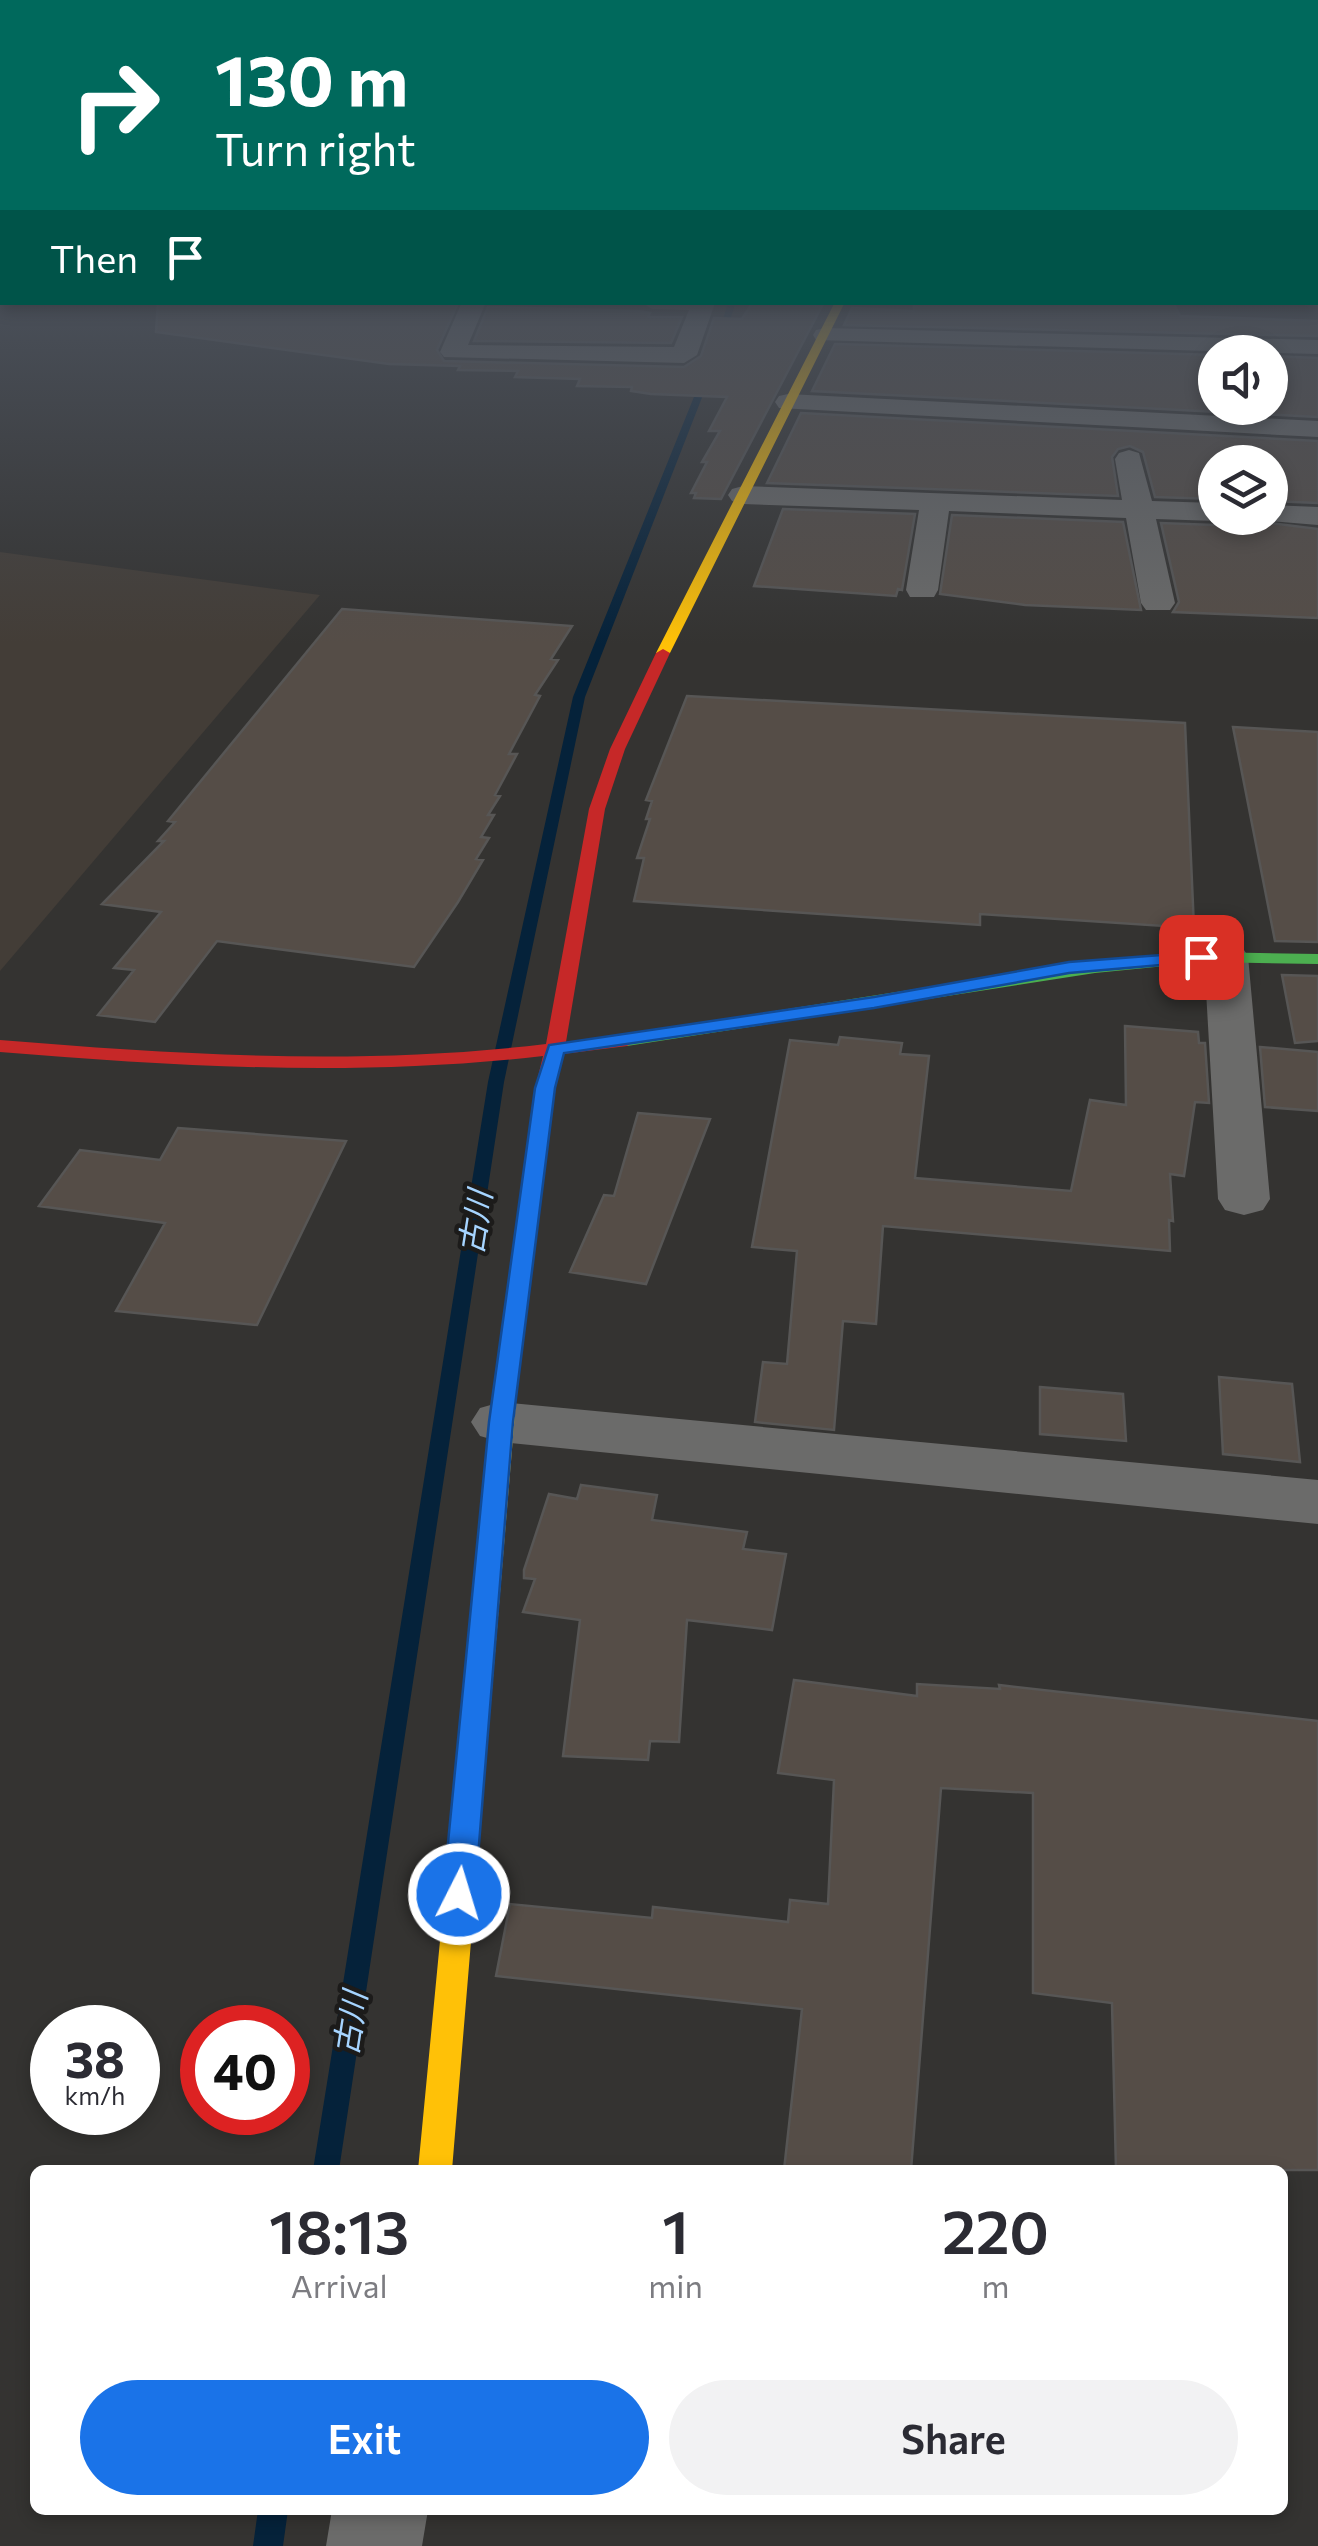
<!DOCTYPE html>
<html lang="en">
<head>
<meta charset="utf-8">
<style>
	:root { --surface:#fff; --page:#f2f2f3; --text:#2b2b33; --muted:#7c7c81; --accent:#1a73e8 }
	body { margin:0; font-family:Commissioner,"Noto Sans JP",sans-serif; background:var(--page); color:var(--text); height:100vh; display:flex; flex-direction:column; font-size:38px; white-space:nowrap }
	* { box-sizing:border-box; margin:0 }
	p { font-size:32px; color:var(--muted) }
	.icon { flex:none; width:55px; height:55px; fill:none; stroke:currentColor; stroke-width:2; stroke-linecap:round; stroke-linejoin:round }
	.map { position:relative; flex:1; overflow:hidden }
	.drawer { position:absolute; left:30px; top:2165px; width:1258px; height:350px; display:flex; flex-direction:column; background:var(--surface); border-radius:15px; box-shadow:0 5px 15px #0003 }
	.drawer>* { flex:none }
	.guide { position:absolute; left:0px; top:0px; width:1320px; height:305px; box-shadow:0 5px 15px #0003; background:#00695c; color:#fff; overflow:hidden }
	.fabs { position:absolute; left:1198px; top:335px; display:grid; gap:20px }
	.fabs a { display:grid; place-items:center; width:90px; height:90px; border-radius:50%; background:var(--surface); box-shadow:0 5px 15px #0003; font-size:50px }
	.speed { position:absolute; left:30px; top:2005px; display:flex; gap:20px; font-size:50px; font-weight:700; text-align:center }
	.speed>* { display:grid; place-content:center; width:130px; height:130px; border-radius:50%; background:var(--surface); box-shadow:0 5px 15px #0003; line-height:1 }
	.speed small { font-size:25px; font-weight:400 }
	.speed .limit { border:15px solid #d22; background:#fff; color:#111 }
	.pin { position:absolute; display:grid; place-items:center; width:85px; height:85px; color:#fff; margin:-42px; border-radius:20px; box-shadow:0 5px 15px #0006 }
	.me { position:absolute; width:110px; margin:-55px; rotate:5deg; stroke-linejoin:round; filter:drop-shadow(0 0 8px #0008) }
	.turn { display:flex; align-items:center; gap:35px; height:210px; padding:0 50px; font-size:45px }
	.turn .icon { width:130px; height:130px; stroke-width:2.5 }
	.turn b { display:block; font-size:70px; line-height:85px }
	.then { display:flex; align-items:center; height:95px; padding:0 50px; background:#0003; gap:20px; font-size:38px }
	.eta { display:flex; justify-content:space-evenly; align-items:center; height:170px; text-align:center }
	.eta b { font-size:60px; font-weight:600; line-height:70px }
	.cta { display:flex; gap:20px; margin-top:auto; padding:20px 50px }
	.cta a { flex:1; height:115px; border-radius:60px; background:var(--accent); color:#fff; font-size:40px; font-weight:600; line-height:115px; text-align:center }
	.cta a+a { background:var(--page); color:var(--text) }
	.map>svg:first-child { display:block }
</style>
</head>
<body>
<div class="map">
<svg width="1318" height="2546" viewBox="0 0 1318 2546">
	<rect width="100%" height="100%" fill="#343331"/>
	<path fill="#433d37" d="M0,552l320,43 -320,376z"/>
	<g fill="none" stroke-linecap="round" stroke-linejoin="round">
		<path fill="#05223a" fill-rule="evenodd" d="M728,302h8l-12,36 -7,2z
			M706,375l4,2 -125,320 -81,385 -165,1088h-26l175,-1088 85,-385 129,-320z
			M258,2510h30l-5,36h-30z"/>
	</g>
	<path fill="#554d47" stroke="#575655" stroke-width="2.5" d="M158,302l299,3 -20,45 7,11 240,6 17,-11 13,-38 28,1 10,-16 70,3 -101,193 -27,-1 2,-5h-5l16,-31h-5l18,-31h-11l18,-34 -76,-3 -20,-3 1,-4 -55,-1 3,-7 -65,-2 3,-6 -60,-1 2,-4 -71,-2 -233,-32z
		M914,302h259l7,14 138,5v15l-474,-11 8,-17 62,3z
		M488,307l151,4 11,2 -2,4h34l-11,26 -197,-2z
		M835,344l380,11v53h55v-52l48,2v59l-506,-26z
		M801,413l517,28v62l-48,-2v-39h-55v37l-60,-2 -12,-45 -13,-6 -12,3 -6,8 6,39 -351,-13z
		M783,509l132,5 -13,76 -4,-1 -2,7 -142,-10z
		M952,515l171,7 18,88 -116,-5 -85,-11z
		M1230,518l88,11v89l-145,-6 6,-10 -18,-79 54,2z
		M342,609l230,17 -21,33 7,1 -23,35 5,1 -31,58h8l-22,41 5,1 -12,19h6l-13,22 8,1 -13,21 7,1 -25,42 -44,65 -197,-26 -62,81 -57,-7 36,-45 -20,-2 47,-56 -59,-8 62,-63h-6l17,-19 -7,-1z
		M687,696l498,27 9,205 -214,-14v11l-346,-24 10,-43h-7l13,-39h-4l6,-18 -6,-1z
		M1233,727l85,5v210l-43,-1z
		M1282,975l36,1v65l-23,2z
		M1125,1026l73,6 1,11h6l4,60 -14,-1 -11,74 -14,-2 3,47 -4,-1 1,31 -287,-25 -7,98 -33,-3 -9,109 -79,-8 8,-60 24,2 10,-113 -45,-4 38,-207 48,5 2,-8 62,6 -2,11 29,2 -14,122 156,13 19,-91 36,5z
		M1260,1047l58,5v59l-53,-4z
		M638,1113l72,6 -64,165 -76,-12 34,-77 10,1z
		M178,1128l168,13 -89,184 -141,-14 49,-88 -126,-17 41,-56 80,10z
		M1219,1377l73,7 8,78 -77,-8z
		M1040,1387l83,7 3,47 -86,-7z
		M581,1485l76,10 -5,25 95,12 -4,17 43,5 -14,76 -85,-10 -8,122 -29,-1 -2,19 -85,-4 17,-136 -57,-8 12,-33 -11,-1v-8l25,-76 28,5z
		M794,1680l123,16v-12l83,5 -1,-4 319,36v449h-202l-4,-167 -79,-10v-200l-92,-5 -30,382h-127l18,-161 -306,-33 14,-72 142,14 1,-11 135,15 2,-22 38,4 6,-124 -56,-7z"/>
	<g fill="none" stroke-linecap="round" stroke-linejoin="round">
		<path fill="#6b6b6a" fill-rule="evenodd" d="M0,288h2v12h-2z
			M462,302h24l-18,43 206,2 15,-37 -37,-1 -11,-7 74,1 -18,52 -13,8 -240,-6 -4,-5z
			M825,328l493,12v14l-502,-14 -3,-5 3,-5z
			M788,394l530,27v16l-539,-29 -4,-6 4,-6z
			M1129,450l10,3 13,48 63,2v15h11l-11,3 -59,-2 19,84 -5,7h-24l-5,-7 -15,-85 -177,-7 -11,79 -4,7h-24l-4,-7 13,-80 -176,-6 -11,-3 -4,-6 4,-6 11,-3 379,14 -7,-41 4,-6z
			M1270,505l48,2v18l-59,-5 -2,-2h13z
			M1226,943l16,4 6,9 22,243 -7,11 -19,5 -19,-5 -7,-11 -14,-243 6,-9z
			M501,1402l817,78v44l-817,-82 -21,-6 -9,-14 9,-14z
			M332,2510h96l-6,36h-96z"/>
		<path fill="#4caf50" fill-rule="evenodd" d="M1206,952l112,2v10l-112,-2 -111,11 -468,73 -10,-6 10,-6 468,-73z"/>
		<path fill="#ffc107" fill-rule="evenodd" d="M835,302h10l-175,351 -12,3 -2,-3z
			M505,1381l12,8 -65,781h-34l75,-781z"/>
		<path fill="#c62828" fill-rule="evenodd" d="M663,649l7,4 -45,96 -20,60 -39,233 61,-8 10,6 -10,6 -64,8 -8,35 -42,306h-16l-4,-6 42,-300 8,-33c-182,21 -361,11 -543,-4v-12c183,15 363,26 546,4l43,-235 21,-60 46,-96z"/>
	</g>
	<linearGradient id="sky" x2="0" y2="1"><stop stop-color="#1d1c1b"/><stop offset="0.45" stop-color="#4a505a"/><stop offset="1" stop-color="#4a505a" stop-opacity="0"/></linearGradient>
	<rect width="1318" height="644" fill="url(#sky)"/>
	<path fill="#1a73e8" stroke="#114b97" stroke-width="2.5" d="M1201,952l6,1v8l-138,12 -195,35 -310,45 -9,35 -42,334 -38,472 -5,10 -11,3 -11,-3 -5,-10 46,-472 46,-334 14,-43 325,-48 195,-35z"/>
	<g text-anchor="middle" dominant-baseline="central" stroke-width="9" stroke-linejoin="round" paint-order="stroke">
		<g font-size="32" font-style="italic" fill="#a6d4ff" stroke="#1c1b1a">
			<text transform="translate(474 1222) rotate(-81)">古川</text>
			<text transform="translate(349 2023) rotate(-81)">古川</text>
		</g>
	</g>
</svg>
<div class="fabs">
<a><svg class="icon" aria-label="sound" viewBox="0 0 24 24"><path d="M4 9h4l5-4v14l-5-4H4zM17 9q2 3 0 6"/></svg></a>
<a><svg class="icon" aria-label="layers" viewBox="0 0 24 24"><path d="M12 4l9 5-9 5-9-5zM3 14l9 5 9-5"/></svg></a>
</div>
<div class="speed"><div>38<small>km/h</small></div><div class="limit">40</div></div>
<div class="pin" style="left:1201px;top:957px;background:#d93025"><svg class="icon" aria-label="arrive" viewBox="0 0 24 24"><path d="M6 21V4h12l-3 4 3 4H6"/></svg></div>
<svg class="me" style="left:459px;top:1894px" viewBox="-20 -20 40 40"><circle r="17" fill="#1a73e8" stroke="#fff" stroke-width="3"/><path d="M0-11L8 9 0 5-8 9z" fill="#fff"/></svg>
<div class="guide">
<div class="turn"><svg class="icon" aria-label="right" viewBox="0 0 24 24"><path d="M7 20v-9h11M14 6l5 5-5 5"/></svg><div><b>130 m</b>Turn right</div></div>
<div class="then">Then<svg class="icon" aria-label="arrive" viewBox="0 0 24 24"><path d="M6 21V4h12l-3 4 3 4H6"/></svg></div>
</div>
<section class="drawer">
<div class="eta">
<div><b>18:13</b><p>Arrival</p></div>
<div><b>1</b><p>min</p></div>
<div><b>220</b><p>m</p></div>
</div>
<div class="cta"><a>Exit</a><a>Share</a></div>
</section>
</div>
</body>
</html>
